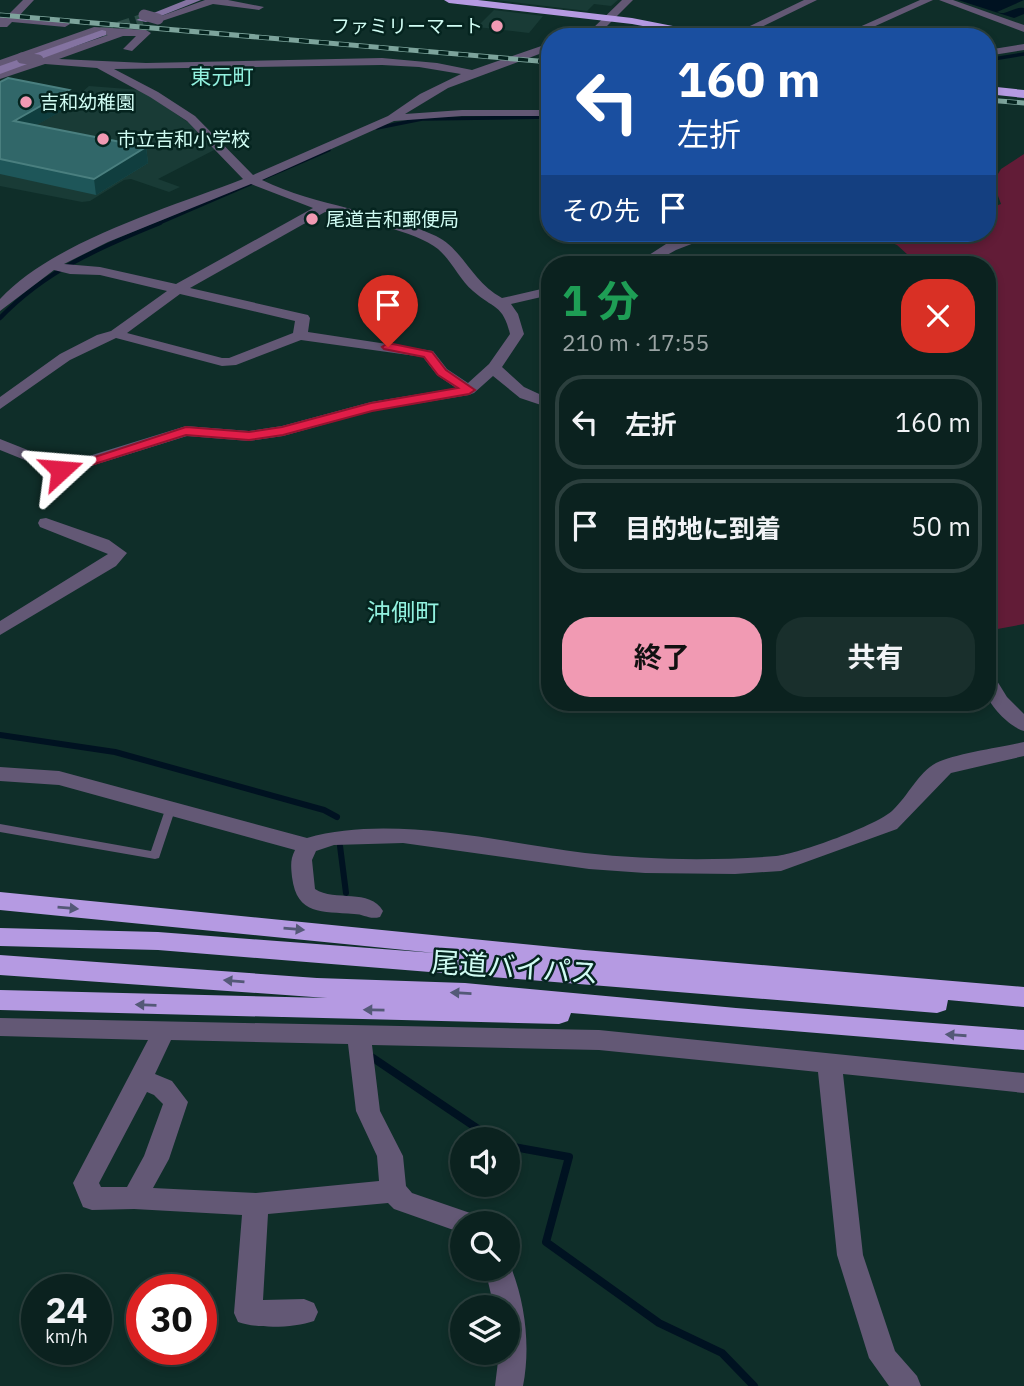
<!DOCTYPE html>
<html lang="ja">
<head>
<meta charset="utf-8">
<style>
	:root { --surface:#0b221f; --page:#192f2c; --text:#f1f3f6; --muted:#9aa4a4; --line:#2b3f3d; --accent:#f19ab3 }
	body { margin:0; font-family:"IBM Plex Sans","Noto Sans JP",sans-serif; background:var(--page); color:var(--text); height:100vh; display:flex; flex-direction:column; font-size:26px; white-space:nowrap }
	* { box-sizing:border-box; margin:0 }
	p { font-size:23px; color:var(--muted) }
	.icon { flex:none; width:38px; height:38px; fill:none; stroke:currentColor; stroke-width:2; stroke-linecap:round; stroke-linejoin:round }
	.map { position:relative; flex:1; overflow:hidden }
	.panel { position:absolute; left:541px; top:256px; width:455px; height:455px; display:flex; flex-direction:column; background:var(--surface); border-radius:28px; box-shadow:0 4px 10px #0003,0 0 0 2px var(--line) }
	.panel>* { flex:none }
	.top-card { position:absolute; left:541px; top:28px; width:455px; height:214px; border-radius:28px; box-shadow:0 4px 10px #0003,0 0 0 2px var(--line); background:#1a4fa0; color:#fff; overflow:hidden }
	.fabs { position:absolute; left:450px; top:1127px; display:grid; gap:14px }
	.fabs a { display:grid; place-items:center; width:70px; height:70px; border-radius:50%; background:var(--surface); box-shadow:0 4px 10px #0003,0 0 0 2px var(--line); font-size:35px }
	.speed { position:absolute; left:21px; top:1274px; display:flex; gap:14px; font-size:35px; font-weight:700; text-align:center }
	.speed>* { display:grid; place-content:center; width:91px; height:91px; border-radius:50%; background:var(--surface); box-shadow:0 4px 10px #0003,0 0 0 2px var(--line); line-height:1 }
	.speed small { font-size:18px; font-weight:400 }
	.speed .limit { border:10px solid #d22; background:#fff; color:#111 }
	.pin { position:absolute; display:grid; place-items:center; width:60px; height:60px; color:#fff; margin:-72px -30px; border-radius:50% 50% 50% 0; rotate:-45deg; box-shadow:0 0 7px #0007 }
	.pin .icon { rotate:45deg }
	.me { position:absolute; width:77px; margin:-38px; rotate:71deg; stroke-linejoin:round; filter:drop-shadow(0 0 5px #0008) }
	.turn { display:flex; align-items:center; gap:24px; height:147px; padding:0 21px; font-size:32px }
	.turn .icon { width:91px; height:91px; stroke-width:2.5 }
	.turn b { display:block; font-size:49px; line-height:60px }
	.then { display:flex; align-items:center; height:66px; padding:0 21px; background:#0003; gap:14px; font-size:26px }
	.round { display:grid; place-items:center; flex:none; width:74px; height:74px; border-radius:28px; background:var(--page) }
	.head { display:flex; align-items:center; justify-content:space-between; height:119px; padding:0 21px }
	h1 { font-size:42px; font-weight:700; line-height:52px; color:#1e9e55 }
	.action { display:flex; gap:14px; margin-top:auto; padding:14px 21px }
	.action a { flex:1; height:80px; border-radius:28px; background:var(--accent); color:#111; font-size:28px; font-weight:700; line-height:80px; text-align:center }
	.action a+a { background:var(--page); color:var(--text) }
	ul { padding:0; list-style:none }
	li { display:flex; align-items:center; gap:21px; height:94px; margin:0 14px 10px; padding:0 7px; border:4px solid var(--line); border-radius:28px }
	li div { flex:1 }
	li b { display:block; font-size:26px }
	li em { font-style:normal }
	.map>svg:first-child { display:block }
</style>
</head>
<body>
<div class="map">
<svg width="1024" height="1386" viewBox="0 0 1024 1386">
	<rect width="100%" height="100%" fill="#0f2e29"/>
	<path fill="#193b36" d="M496,0h122l-7,6 -17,-2 -7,7z
		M494,10l49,6 -14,17 -52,-6z
		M89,86l52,4 57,39 18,20 -58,30 22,8 -11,5 -38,-13 -7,1 -34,21 -8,1 -82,-16v-98l74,11z"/>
	<path fill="#621c37" d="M1024,154v470l-32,6 -5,-2v-364h-69l-21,-19 -31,-12h121v-24l14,-5 -8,-22 8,-13z"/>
	<path fill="#001221" d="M958,0h66l-27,12c9,4 18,-6 27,-4v6l-10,4z"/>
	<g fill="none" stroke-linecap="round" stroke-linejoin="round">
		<path stroke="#001221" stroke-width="3.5" d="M987,60l37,-6
			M377,128l45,-9 128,-2
			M155,225l174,-75"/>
		<path stroke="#001221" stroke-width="4.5" d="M0,318c45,-47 100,-71 160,-95"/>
		<path stroke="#001221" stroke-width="6" d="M0,735l115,17 209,58 13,7
			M340,846l6,47"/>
		<path stroke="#001221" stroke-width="8" d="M373,1058l120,81
			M508,1146l61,11 -23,85 113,81 63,30 32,33"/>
		<path stroke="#2c4d47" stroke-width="12" stroke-dasharray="12 6" stroke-linecap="butt" d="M102,33l40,-13"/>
		<path fill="#635875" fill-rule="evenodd" d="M171,803l4,1 1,3 -17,51 -4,1 -155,-27v-8l151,27 15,-44 1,-3z"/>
		<path fill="#635875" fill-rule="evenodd" d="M23,0h11l-16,17 47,4 5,3 -5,3 -53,-5 -5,5h-7v-12l7,1z
			M205,0h23l36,7 -5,3 -46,-6 -51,17 -9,-2z
			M622,0h11l-36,36 -17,1 9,-5z
			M804,0h13l-76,37h-14z
			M920,0h13l-82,37h-14z
			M939,0h14l71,25v7z
			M94,27l52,3 5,3 -19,18 -9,-2 13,-13h-13l-64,23 87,4 236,-5 55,5 35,7 78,-27v7l-102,38 -43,26 57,-4h88v6h-88l-68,5 -132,59c55,27 119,30 174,56 27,13 35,45 66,62l48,-11v8l-39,9 7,10 6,20 -22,33 22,20 26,12v9l-30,-10 -27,-22 -19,17 -5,2 -97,16 -89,25 -34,5 -62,-5 -125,39 -62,-25v-11l63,25 123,-38 63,5 33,-5 89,-24 85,-14 -19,-13 -14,-18 -122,-17 -65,25 -14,1 -106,-28 -46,22 -70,49v-12l60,-43 37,-19 14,-4 56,-40 -67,-16 -30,-1 -16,-4 -54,41v-12c54,-58 169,-91 243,-120l-56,-58 -37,-24 -53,-29 -52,-4 -45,15v-7l33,-11 1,-3 9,-1 65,-22 -13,-2 -95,34v-7zM382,65l37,2 42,7 -41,20 -32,22 -135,59 -58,-59 -37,-24 -44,-23zM251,184l62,24 -137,76 -76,-17 -36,-3 44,-22zM325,212c29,7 91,19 113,37 14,12 21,30 35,42 20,18 30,13 37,43l-21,30 -21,19 -21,-14 -14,-18 -125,-19 2,-14 -2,-3 -118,-27zM180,294l115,27 -2,12 -64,25h-7l-95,-25z
			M1024,44v6l-37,6v-6z
			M701,233h19l-44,17 -25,14h-16l31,-20z
			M46,518l63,22 18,13 -11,13 -116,69v-14l108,-67 -68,-27 -2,-4 2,-4z
			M987,674l7,2 13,21 17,17v17c-12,-3 -32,-22 -36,-34 -3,-7 -1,-16 -1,-23z
			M1024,742v14l-73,17 -54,56 -116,42 -46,3 -90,-1 -56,-4 -186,-26 -69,2 -18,6 -4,9 3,29c20,13 55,-1 68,22l-3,6c-11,3 -16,-3 -26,-3 -32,-3 -57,2 -62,-37 -1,-11 -2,-17 3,-27l-236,-65 -59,-4v-14l59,4 248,67c84,-24 192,4 278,15 62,7 129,8 191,3 22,-2 102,-31 117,-46 15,-14 25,-37 43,-47 18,-9 67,-16 88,-21z
			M0,1018l599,12 425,43v20l-181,-19 20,181 32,96 22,25 4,10h-32l-20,-28 -32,-103 -19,-183 -219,-22 -227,-5 8,66 23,45 3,30 6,7 64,22 4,8h-18v10l-68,-24 -6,-6 -120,11 -5,86 41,-1 10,4 4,9 -4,9c-20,7 -56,8 -76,1l-4,-9 8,-98 -108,-6 -42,1 -9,-3 -10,-24 75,-143 -148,-4zM171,1040l177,4 8,67 21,45 2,25 -123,12 -103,-5 16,-29 19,-57 -16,-21 -17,-7zM147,1092l7,3 9,9 -19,52 -17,31h-26l-2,-4z
			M508,1260c17,39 23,85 15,126h-28l4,-33h9v-46h-14l-9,-38h23z"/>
		<path fill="#8473a1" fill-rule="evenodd" d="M186,0h15l-55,22 -10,-2z
			M102,30l4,1v4l-106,39v-8z"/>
		<path fill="#b59ae2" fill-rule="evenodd" d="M444,0h34l154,18 97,19h-27l-70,-13 -183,-21z
			M987,86l37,4v8l-37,-4z
			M0,892l584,58 440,37v20l-76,-7 -2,10 -9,3 -779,-63 -158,-4v-18l158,4 277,21 -435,-43z
			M0,955l317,23 148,5 271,25 288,22v20l-453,-37 -3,8 -9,3 -559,-14v-20l327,8 -327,-23z"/>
		<defs>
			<path id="rail" d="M0,15l550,47
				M987,100l37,3"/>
		</defs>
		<use href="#rail" stroke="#7da49c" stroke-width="5"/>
		<use href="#rail" stroke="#05241f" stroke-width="3.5" stroke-dasharray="10" stroke-linecap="butt"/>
		<path stroke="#635875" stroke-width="11" d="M144,15l14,4
			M22,58l16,2"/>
	</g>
	<path fill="#1e5659" d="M0,82l72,23 -36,20 110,22 2,16 -52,32 -96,-21z"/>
	<path fill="#103e3f" d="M69,90l3,15 -55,31 -3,-15z
		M146,147l2,16 -52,32 -2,-16z"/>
	<path fill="#316769" stroke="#4a7f7f" stroke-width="2" d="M8,78l61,12 -55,31 132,26 -52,32 -94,-20v-77z"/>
	<defs><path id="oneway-solid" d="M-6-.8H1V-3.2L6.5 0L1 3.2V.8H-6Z" transform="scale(1.75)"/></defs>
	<g fill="#545977">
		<use href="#oneway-solid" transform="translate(68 908) rotate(5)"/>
		<use href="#oneway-solid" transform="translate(294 929) rotate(5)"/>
		<use href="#oneway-solid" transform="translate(234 981) rotate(-175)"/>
		<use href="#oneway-solid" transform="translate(461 993) rotate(-177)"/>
		<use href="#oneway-solid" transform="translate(146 1005) rotate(-178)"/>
		<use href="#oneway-solid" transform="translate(374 1010) rotate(-179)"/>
		<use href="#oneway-solid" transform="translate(956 1035) rotate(-176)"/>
	</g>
	<path fill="#e11d48" stroke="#92132f" stroke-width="2" d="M388,343l44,9 14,18 29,20 -6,4 -97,17 -89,24 -34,5 -63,-5 -120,38h-9l-2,-3 131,-43 63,5 33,-5 89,-24 87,-15 -20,-13 -14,-18 -40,-8 -2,-2z"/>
	<g fill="#f19ab3" stroke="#05241f" stroke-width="2.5">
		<circle cx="497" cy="26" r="7"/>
		<circle cx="26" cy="102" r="7"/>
		<circle cx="103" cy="139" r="7"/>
		<circle cx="312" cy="219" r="7"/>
	</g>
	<g text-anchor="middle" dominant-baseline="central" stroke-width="5" stroke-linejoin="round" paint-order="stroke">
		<g font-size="19" fill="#d0fcf3" stroke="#05241f" text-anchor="start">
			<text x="483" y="26" text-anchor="end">ファミリーマート</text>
			<text x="40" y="102">吉和幼稚園</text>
			<text x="117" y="139">市立吉和小学校</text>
			<text x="326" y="219">尾道吉和郵便局</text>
		</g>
		<g font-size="21" fill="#92f1df" stroke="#05241f">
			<text x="222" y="76">東元町</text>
		</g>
		<g font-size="24" fill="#92f1df" stroke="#05241f">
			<text x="403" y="612">沖側町</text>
		</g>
		<g font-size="28" fill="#d0fcf3" stroke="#05241f">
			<text transform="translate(515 967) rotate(4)">尾道バイパス</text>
		</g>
	</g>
</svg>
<div class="fabs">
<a><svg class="icon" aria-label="sound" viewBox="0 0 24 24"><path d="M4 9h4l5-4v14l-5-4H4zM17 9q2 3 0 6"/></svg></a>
<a><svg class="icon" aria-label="search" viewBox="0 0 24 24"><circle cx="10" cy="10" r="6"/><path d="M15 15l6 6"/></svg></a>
<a><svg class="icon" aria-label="layers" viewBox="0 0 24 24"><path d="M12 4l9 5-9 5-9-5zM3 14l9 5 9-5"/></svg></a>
</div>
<div class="speed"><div>24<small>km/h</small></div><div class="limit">30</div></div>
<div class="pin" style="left:388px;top:347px;background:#d93025"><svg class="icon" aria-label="arrive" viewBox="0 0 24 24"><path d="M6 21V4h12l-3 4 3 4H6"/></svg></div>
<svg class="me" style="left:61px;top:470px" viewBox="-20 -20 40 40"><path d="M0-17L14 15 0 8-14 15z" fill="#e11d48" stroke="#fff" stroke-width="4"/></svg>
<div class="top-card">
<div class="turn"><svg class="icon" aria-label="left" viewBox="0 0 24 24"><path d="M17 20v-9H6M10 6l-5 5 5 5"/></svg><div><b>160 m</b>左折</div></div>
<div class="then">その先<svg class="icon" aria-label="arrive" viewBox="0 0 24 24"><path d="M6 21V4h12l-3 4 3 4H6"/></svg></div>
</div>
<section class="panel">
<div class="head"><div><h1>1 分</h1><p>210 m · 17:55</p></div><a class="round" style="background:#d93025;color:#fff"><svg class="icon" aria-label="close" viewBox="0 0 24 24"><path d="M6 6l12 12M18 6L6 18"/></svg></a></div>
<ul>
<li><svg class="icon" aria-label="left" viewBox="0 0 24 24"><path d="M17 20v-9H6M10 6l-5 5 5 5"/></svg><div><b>左折</b></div><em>160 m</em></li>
<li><svg class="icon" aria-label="arrive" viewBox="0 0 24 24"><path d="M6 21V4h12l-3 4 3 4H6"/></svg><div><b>目的地に到着</b></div><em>50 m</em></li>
</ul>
<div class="action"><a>終了</a><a>共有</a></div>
</section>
</div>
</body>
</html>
